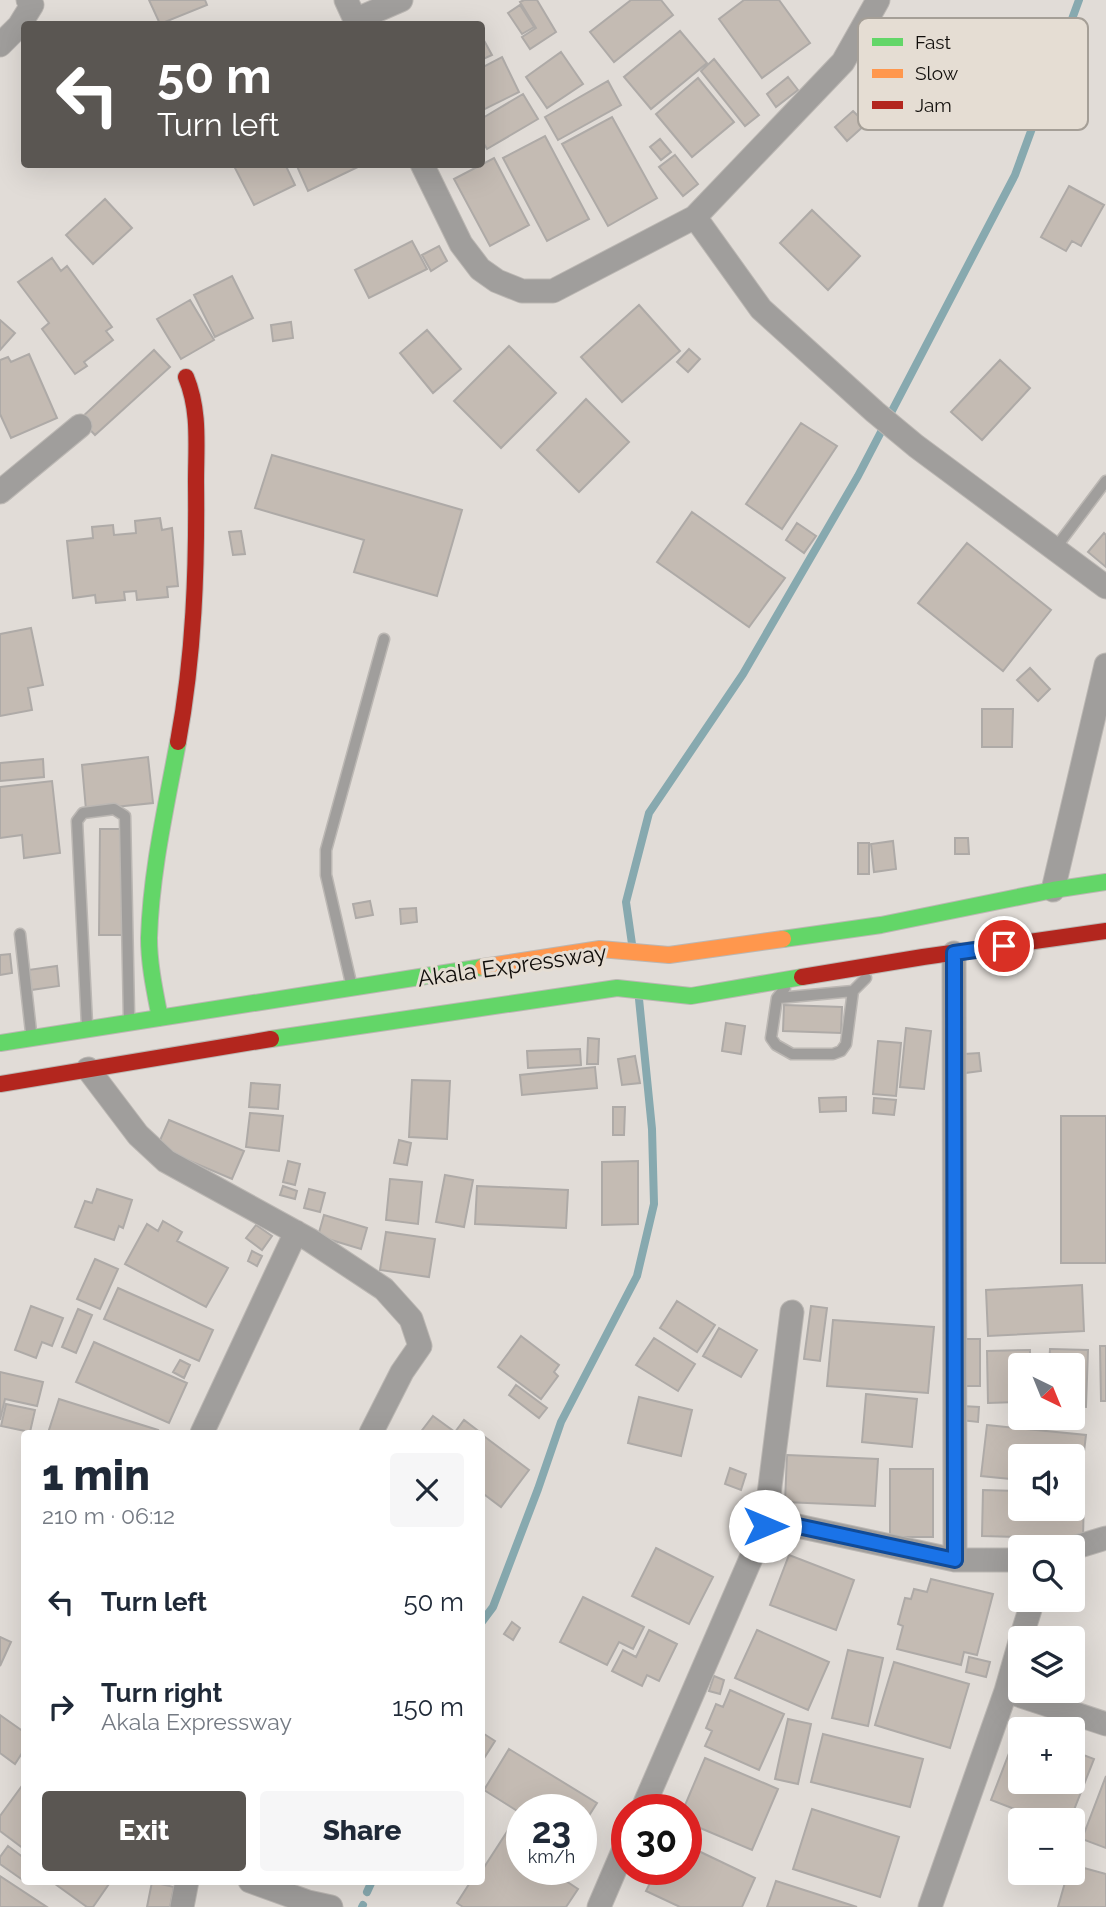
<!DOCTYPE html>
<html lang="en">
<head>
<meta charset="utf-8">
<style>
	:root { --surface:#fff; --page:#f6f6f7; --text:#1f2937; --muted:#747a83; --accent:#5a5652 }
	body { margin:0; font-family:Raleway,sans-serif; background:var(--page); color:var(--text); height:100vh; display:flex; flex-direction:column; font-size:26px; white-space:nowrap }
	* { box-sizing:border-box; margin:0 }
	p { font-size:23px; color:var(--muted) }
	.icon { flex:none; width:38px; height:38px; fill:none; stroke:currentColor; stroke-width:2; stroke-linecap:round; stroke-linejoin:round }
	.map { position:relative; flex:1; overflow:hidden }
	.drawer { position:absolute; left:21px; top:1430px; width:464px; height:455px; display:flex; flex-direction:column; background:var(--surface); border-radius:7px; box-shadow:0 7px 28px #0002 }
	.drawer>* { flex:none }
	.top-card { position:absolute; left:21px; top:21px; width:464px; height:147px; border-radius:7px; box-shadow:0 7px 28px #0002; background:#5a5652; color:#fff; overflow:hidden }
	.needle { width:46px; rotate:137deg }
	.tools { position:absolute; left:1008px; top:1353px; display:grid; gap:14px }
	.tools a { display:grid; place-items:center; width:77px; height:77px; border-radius:7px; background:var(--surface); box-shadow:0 7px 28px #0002; font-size:35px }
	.speed { position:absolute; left:506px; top:1794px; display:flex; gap:14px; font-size:35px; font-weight:700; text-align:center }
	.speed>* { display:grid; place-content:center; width:91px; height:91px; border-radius:50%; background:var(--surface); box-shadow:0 7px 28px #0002; line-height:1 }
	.speed small { font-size:18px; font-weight:400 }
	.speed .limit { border:10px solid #d22; background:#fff; color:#111 }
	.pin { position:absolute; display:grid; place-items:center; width:60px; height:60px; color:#fff; margin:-30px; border:4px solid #fff; border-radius:50%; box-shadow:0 2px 7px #0007 }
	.me { position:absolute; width:77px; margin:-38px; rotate:90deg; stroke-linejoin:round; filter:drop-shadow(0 0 5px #0008) }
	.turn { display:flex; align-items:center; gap:24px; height:147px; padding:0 21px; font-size:32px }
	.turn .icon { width:91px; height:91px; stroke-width:2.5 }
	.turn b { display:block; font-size:49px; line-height:60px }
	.round { display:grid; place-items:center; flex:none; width:74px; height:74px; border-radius:7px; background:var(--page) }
	.overview { display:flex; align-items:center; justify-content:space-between; height:119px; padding:0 21px }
	h1 { font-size:42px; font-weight:800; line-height:52px }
	.cta { display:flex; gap:14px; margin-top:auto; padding:14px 21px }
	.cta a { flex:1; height:80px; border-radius:7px; background:var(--accent); color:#fff; font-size:28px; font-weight:800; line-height:80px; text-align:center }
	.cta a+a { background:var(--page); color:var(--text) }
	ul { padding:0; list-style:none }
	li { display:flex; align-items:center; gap:21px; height:105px; padding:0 21px }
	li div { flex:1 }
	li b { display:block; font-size:26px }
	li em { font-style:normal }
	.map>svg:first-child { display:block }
</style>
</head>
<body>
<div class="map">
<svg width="1106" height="1907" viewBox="0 0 1106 1907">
	<rect width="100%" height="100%" fill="#e1dcd7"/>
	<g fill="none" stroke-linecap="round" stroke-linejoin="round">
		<path stroke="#87a9af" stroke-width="8" d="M632,944l-6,-42 23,-89 94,-139 115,-198 157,-301 64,-175
			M481,1623l12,-16 45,-118 23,-67 76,-146 17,-72 -2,-75 -13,-130
			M367,1892l5,-11
			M362,1907l1,-2"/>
	</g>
	<path fill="#c4bbb3" stroke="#aeaaa7" stroke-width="2" d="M149,0h56l2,5 -47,19z
		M524,0h13l19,32 -26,17 -8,-12 14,-9 -16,-26z
		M631,0h30l12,15 -59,47 -24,-30z
		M744,0h35l31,43 -48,35 -43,-59z
		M520,5l14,22 -12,7 -14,-21z
		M680,31l27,32 -56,46 -27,-32z
		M481,35l11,20 -11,5z
		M561,52l22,32 -36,24 -21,-31z
		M502,57l17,35 -38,19v-43z
		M714,59l45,56 -14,11 -44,-55z
		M788,77l10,13 -22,17 -9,-13z
		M698,78l36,44 -42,35 -36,-43z
		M608,81l13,24 -63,35 -13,-23z
		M523,94l15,25 -51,30 -6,-10v-20z
		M853,111l13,13 -19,17 -12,-14z
		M612,117l45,81 -49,28 -46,-82z
		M545,136l44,83 -42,22 -44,-83z
		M660,139l11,13 -10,8 -11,-13z
		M675,155l23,29 -15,12 -24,-29z
		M494,158l35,67 -39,21 -36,-67z
		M242,164h43l10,21 -41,20 -19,-37z
		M296,164h68l-56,27z
		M1069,186l35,19 -23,41 -9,-5 -6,10 -25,-14z
		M105,199l27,29 -39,36 -27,-29z
		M812,210l48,46 -32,34 -48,-47z
		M412,241l15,28 -58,29 -14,-28z
		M439,246l8,15 -16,10 -9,-16z
		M52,258l9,13 6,-5 45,61 -6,4 7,9 -29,22 3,4 -12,8 -33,-45 7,-6 -31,-41z
		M232,276l21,42 -38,19 -21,-42z
		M190,300l24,40 -33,19 -24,-40z
		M639,305l41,46 -58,51 -41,-45z
		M0,320l15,13 -15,17z
		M291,322l2,16 -20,3 -2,-16z
		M427,330l34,39 -28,24 -33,-40z
		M509,346l47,47 -55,55 -47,-47z
		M689,349l11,10 -12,13 -11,-10z
		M154,350l16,17 -75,68 -15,-16z
		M29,354l28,64 -46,20 -11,-24v-54l8,-3 3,5z
		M1000,360l30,28 -48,52 -31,-28z
		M586,399l43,43 -50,50 -42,-42z
		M801,423l36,23 -55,83 -36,-25z
		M272,455l190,55 -25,86 -83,-24 10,-32 -109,-32z
		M692,512l93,66 -36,49 -92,-65z
		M160,518l2,12 10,-2 6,58 -11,1 1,10 -31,3 -1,-9 -12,1 1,8 -29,3 -1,-8 -22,3 -6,-57 26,-3 -1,-11 21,-2 1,10 22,-2 -1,-12z
		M797,523l19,13 -12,17 -18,-13z
		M241,531l4,23 -12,1 -4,-23z
		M1104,533l2,2v32l-18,-15z
		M967,543l84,67 -48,61 -85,-68z
		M31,628l12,57 -15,3 4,22 -32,6v-82z
		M1030,668l20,21 -12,12 -21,-21z
		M982,709h31l-1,38h-30z
		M148,757l5,46 -67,7 -4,-45z
		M43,759l1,18 -44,4v-18z
		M52,781l8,72 -36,5 -2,-23 -22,3v-51z
		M100,829h23l-1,106h-23z
		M955,838h13l1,16h-14z
		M893,841l3,28 -22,3 -3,-28z
		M858,843h11v31h-11z
		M370,901l3,14 -17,3 -3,-14z
		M416,908l1,14 -16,2 -1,-15z
		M10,954l2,19 -12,2v-20z
		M57,966l2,20 -28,4 -3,-20z
		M784,1005l58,2 -1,26 -58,-2z
		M726,1023l19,3 -4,28 -19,-3z
		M906,1028l25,3 -7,58 -24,-2z
		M588,1038l11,1 -1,25h-11z
		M878,1041l23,2 -5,53 -23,-2z
		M580,1049l1,16 -53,3 -1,-17z
		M979,1053l2,18 -16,2 -1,-19z
		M635,1056l5,27 -18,2 -4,-26z
		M595,1067l2,21 -75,7 -2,-20z
		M412,1080l38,1 -3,58 -38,-2z
		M251,1083l29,2 -2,24 -29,-2z
		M846,1097v14l-26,1 -1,-14z
		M874,1098l22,2 -2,15 -21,-2z
		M613,1107h12l-1,28h-11z
		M250,1113l33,3 -4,35 -33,-4z
		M1061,1116h45v147h-45z
		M169,1120l75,31 -12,28 -75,-32z
		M399,1140l12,3 -4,22 -13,-2z
		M288,1161l12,3 -5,21 -12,-3z
		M638,1161v63l-36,1v-63z
		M445,1175l28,5 -9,47 -28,-5z
		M390,1179l32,3 -4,42 -32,-4z
		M283,1186l14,5 -2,8 -15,-4z
		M477,1186l91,4 -2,38 -91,-4z
		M97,1189l35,11 -9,28 -4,-2 -5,14 -39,-13 10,-26 7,2z
		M309,1189l16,4 -5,19 -16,-4z
		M324,1215l43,13 -6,21 -43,-13z
		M163,1221l19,11 -5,9 51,27 -22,39 -81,-43 22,-40 11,7z
		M256,1225l16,11 -10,14 -16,-12z
		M386,1232l49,7 -6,38 -49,-7z
		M252,1251l10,5 -5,10 -9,-5z
		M95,1259l23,10 -18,40 -23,-10z
		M1082,1285l2,46 -96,5 -2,-46z
		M118,1288l95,42 -14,31 -95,-42z
		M677,1301l38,24 -18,27 -37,-24z
		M31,1306l32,12 -11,28 -10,-4 -6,16 -21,-8z
		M811,1306l16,2 -7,53 -16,-2z
		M78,1309l14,6 -16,38 -14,-6z
		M833,1320l101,7 -6,66 -101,-7z
		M719,1328l38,22 -16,27 -38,-21z
		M521,1336l38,29 -5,7 4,4 -17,23 -43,-32z
		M654,1338l41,26 -17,27 -42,-26z
		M965,1339h15v47h-16z
		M94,1342l93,41 -18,40 -93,-41z
		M1100,1346h6v55h-5z
		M1050,1349l38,1 -2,57 -13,-1v-41h-24z
		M1030,1350v13h6v2h-16v37l-32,1 -1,-52z
		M180,1360l10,5 -6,13 -11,-6z
		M0,1372l43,10 -6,24 -32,-7 -5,21z
		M516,1385l31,23 -8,10 -30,-23z
		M866,1394l51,5 -5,48 -50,-5z
		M639,1397l53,13 -11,46 -53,-13z
		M59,1399l99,31 -1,3h-109z
		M6,1404l29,6 -5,22 -29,-6z
		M962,1406l17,1 -1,15 -17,-2z
		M433,1416l22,16 9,-12 17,13h-61z
		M987,1425l99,10 -6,51h-7v-30h-53v24l-39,-4z
		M481,1434l48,36 -28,37 -20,-15z
		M787,1455l91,4 -3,47 -90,-4z
		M730,1468l16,6 -5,16 -16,-6z
		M890,1469h43v68h-43z
		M983,1490l37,1v17h53v-15h11l-1,46 -101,-3z
		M656,1548l57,29 -24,47 -57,-28z
		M789,1555l65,25 -18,50 -66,-25z
		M931,1579l62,15 -16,61 -13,-3 -3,13 -64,-16 6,-23 -5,-2 7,-26 6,1 3,-10 13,3z
		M583,1597l61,30 -11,22 -14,-7 -12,23 -47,-23z
		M512,1622l8,6 -7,12 -9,-6z
		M649,1630l28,14 -18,37 -12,-6 -5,11 -30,-15 11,-21 13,7z
		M757,1630l72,32 -21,48 -73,-32z
		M0,1637l11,5 -11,24z
		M848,1650l35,8 -15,68 -36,-8z
		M969,1657l21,5 -4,15 -20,-5z
		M894,1662l75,22 -19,64 -75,-23z
		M714,1676l10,4 -4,14 -11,-3z
		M730,1690l54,24 -25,56 -54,-24 7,-15 -6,-3 10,-24 7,3z
		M0,1715l24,17v18l-9,14 -15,-11z
		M788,1719l23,5 -13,60 -23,-5z
		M1018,1730l2,1v51h53v-31l21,8 -24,61h-27l-52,-20z
		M481,1732l14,9 -14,22z
		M823,1734l100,25 -13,48 -99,-25z
		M509,1749l88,54 -16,25v-18h-59v4l-38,-24z
		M705,1758l73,31 -26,61 -66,-28v-12h-3z
		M1106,1776v72l-24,-9z
		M24,1783v66l-24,-18v-15z
		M812,1809l87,28 -19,60 -87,-28z
		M512,1824l10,5v40h47l-6,10 15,10 -12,18h-103l-6,-4 14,-22h10v-9z
		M686,1845l69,33 -13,29h-62l-34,-16 11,-22h29z
		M8,1846l16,12v23h5l-2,2 -27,-19v-7z
		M1073,1865l33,9v33h-48l10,-35h5z
		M0,1876l47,31h-47z
		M51,1881h60l-18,26h-6z
		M776,1881l81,26h-90z
		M152,1882l22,5 -4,20h-23z"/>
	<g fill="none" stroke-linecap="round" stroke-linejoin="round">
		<defs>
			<path id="lane" d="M1054,550l52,-69
				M20,934l11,98
				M351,983l-25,-108v-25l58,-211
				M785,988l-8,10 -6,40 5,7 16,9h41l8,-3 5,-7 7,-53 13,-13
				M779,998l74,-7
				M87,1025l-10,-204 6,-8 31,-4 11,7 4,200"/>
			<path id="street" d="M346,0l11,24
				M355,20l46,-20
				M0,45l19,-19 13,-21 -4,-5
				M422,164l39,80 19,25 17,12 25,10h31l142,-74 148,-155 35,-62
				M695,217l66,92 114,103 41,34 190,141
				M0,492l80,-66
				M1053,890l53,-225
				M954,953l1,607
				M88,1069l50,66 28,26 144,79 74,49 27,30 9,27 -18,26 -31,61
				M202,1433l94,-201
				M765,1526l28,-1 162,35h65
				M1073,1548l33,-10
				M1021,1638l12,-38
				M1006,1691l100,33
				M642,1810l123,-284 27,-214
				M250,1881l58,21 23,5
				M182,1907l5,-26
				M599,1907l27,-63
				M930,1907l76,-216 14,-49"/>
			<path id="fast" d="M783,939l98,-14 172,-35 53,-8
				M160,1018c-5,-26 -11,-53 -11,-80 2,-66 17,-131 29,-196
				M271,1039l346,-51 74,8 111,-19
				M0,1043l483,-76"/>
			<path id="slow" d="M483,967l117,-18 69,6 114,-16"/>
			<path id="jam" d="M178,742c16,-86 19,-173 18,-260 0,-37 4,-71 -10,-105
				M802,977l121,-20 183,-26
				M0,1084l271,-45"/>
		</defs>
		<use href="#lane" stroke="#bbb7b3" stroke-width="13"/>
		<use href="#street" stroke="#bbb7b3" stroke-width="25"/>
		<use href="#fast" stroke="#bbb7b3" stroke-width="18"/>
		<use href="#slow" stroke="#bbb7b3" stroke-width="18"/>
		<use href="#jam" stroke="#bbb7b3" stroke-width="18"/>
		<use href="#lane" stroke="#a09e9c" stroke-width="10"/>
		<use href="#street" stroke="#a09e9c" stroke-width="23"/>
		<use href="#fast" stroke="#63d668" stroke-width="16"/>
		<use href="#slow" stroke="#ff974d" stroke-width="16"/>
		<use href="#jam" stroke="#b3261e" stroke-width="16"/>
	</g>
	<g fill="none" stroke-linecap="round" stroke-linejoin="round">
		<defs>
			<path id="route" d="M765,1526l28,-1 162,35 -1,-607 50,-7"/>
		</defs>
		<use href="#route" stroke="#114b97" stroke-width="18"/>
		<use href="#route" stroke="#1a73e8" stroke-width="12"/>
	</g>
	<g text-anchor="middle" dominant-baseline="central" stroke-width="6" stroke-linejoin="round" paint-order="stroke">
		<g font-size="23" fill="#110e0b" stroke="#e5ddd3">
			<text transform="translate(512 965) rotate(-8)">Akala Expressway</text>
		</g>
	</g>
	<rect x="858" y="18" width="230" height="112" rx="10" fill="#e5ddd3" stroke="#a59f97" stroke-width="2"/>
	<rect x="872" y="38" width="31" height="8" fill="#63d668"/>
	<rect x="872" y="69" width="31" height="9" fill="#ff974d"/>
	<rect x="872" y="101" width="31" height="8" fill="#b3261e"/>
	<g font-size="19" fill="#110e0b">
		<text x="915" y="49">Fast</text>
		<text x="915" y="80">Slow</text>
		<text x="915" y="112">Jam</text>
	</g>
</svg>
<div class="tools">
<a><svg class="needle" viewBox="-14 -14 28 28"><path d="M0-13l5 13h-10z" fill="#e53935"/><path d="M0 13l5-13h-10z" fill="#747a83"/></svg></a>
<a><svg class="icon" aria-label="sound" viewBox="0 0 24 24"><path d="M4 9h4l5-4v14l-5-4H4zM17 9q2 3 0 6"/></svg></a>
<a><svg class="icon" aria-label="search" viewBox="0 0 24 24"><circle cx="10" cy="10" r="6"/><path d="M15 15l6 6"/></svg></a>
<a><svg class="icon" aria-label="layers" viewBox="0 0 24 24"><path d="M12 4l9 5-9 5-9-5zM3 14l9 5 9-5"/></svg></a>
<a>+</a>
<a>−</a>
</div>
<div class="speed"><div>23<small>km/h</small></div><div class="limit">30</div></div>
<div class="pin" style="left:1004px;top:946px;background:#d93025"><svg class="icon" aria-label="arrive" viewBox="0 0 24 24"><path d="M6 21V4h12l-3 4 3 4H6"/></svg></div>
<svg class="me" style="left:765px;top:1526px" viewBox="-20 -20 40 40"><circle r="19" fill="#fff"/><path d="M0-13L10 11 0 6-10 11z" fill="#1a73e8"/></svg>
<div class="top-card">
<div class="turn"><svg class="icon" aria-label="left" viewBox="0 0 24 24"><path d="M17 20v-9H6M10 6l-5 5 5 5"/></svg><div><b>50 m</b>Turn left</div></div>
</div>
<section class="drawer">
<div class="overview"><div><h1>1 min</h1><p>210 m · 06:12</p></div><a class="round"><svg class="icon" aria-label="close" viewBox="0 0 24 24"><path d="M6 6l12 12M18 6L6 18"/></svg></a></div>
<ul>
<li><svg class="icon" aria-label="left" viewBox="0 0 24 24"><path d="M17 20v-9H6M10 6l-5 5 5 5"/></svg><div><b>Turn left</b></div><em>50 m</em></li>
<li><svg class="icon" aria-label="right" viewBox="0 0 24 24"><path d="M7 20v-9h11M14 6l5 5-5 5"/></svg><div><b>Turn right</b><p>Akala Expressway</p></div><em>150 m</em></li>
</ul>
<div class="cta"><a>Exit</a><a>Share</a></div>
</section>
</div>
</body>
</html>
